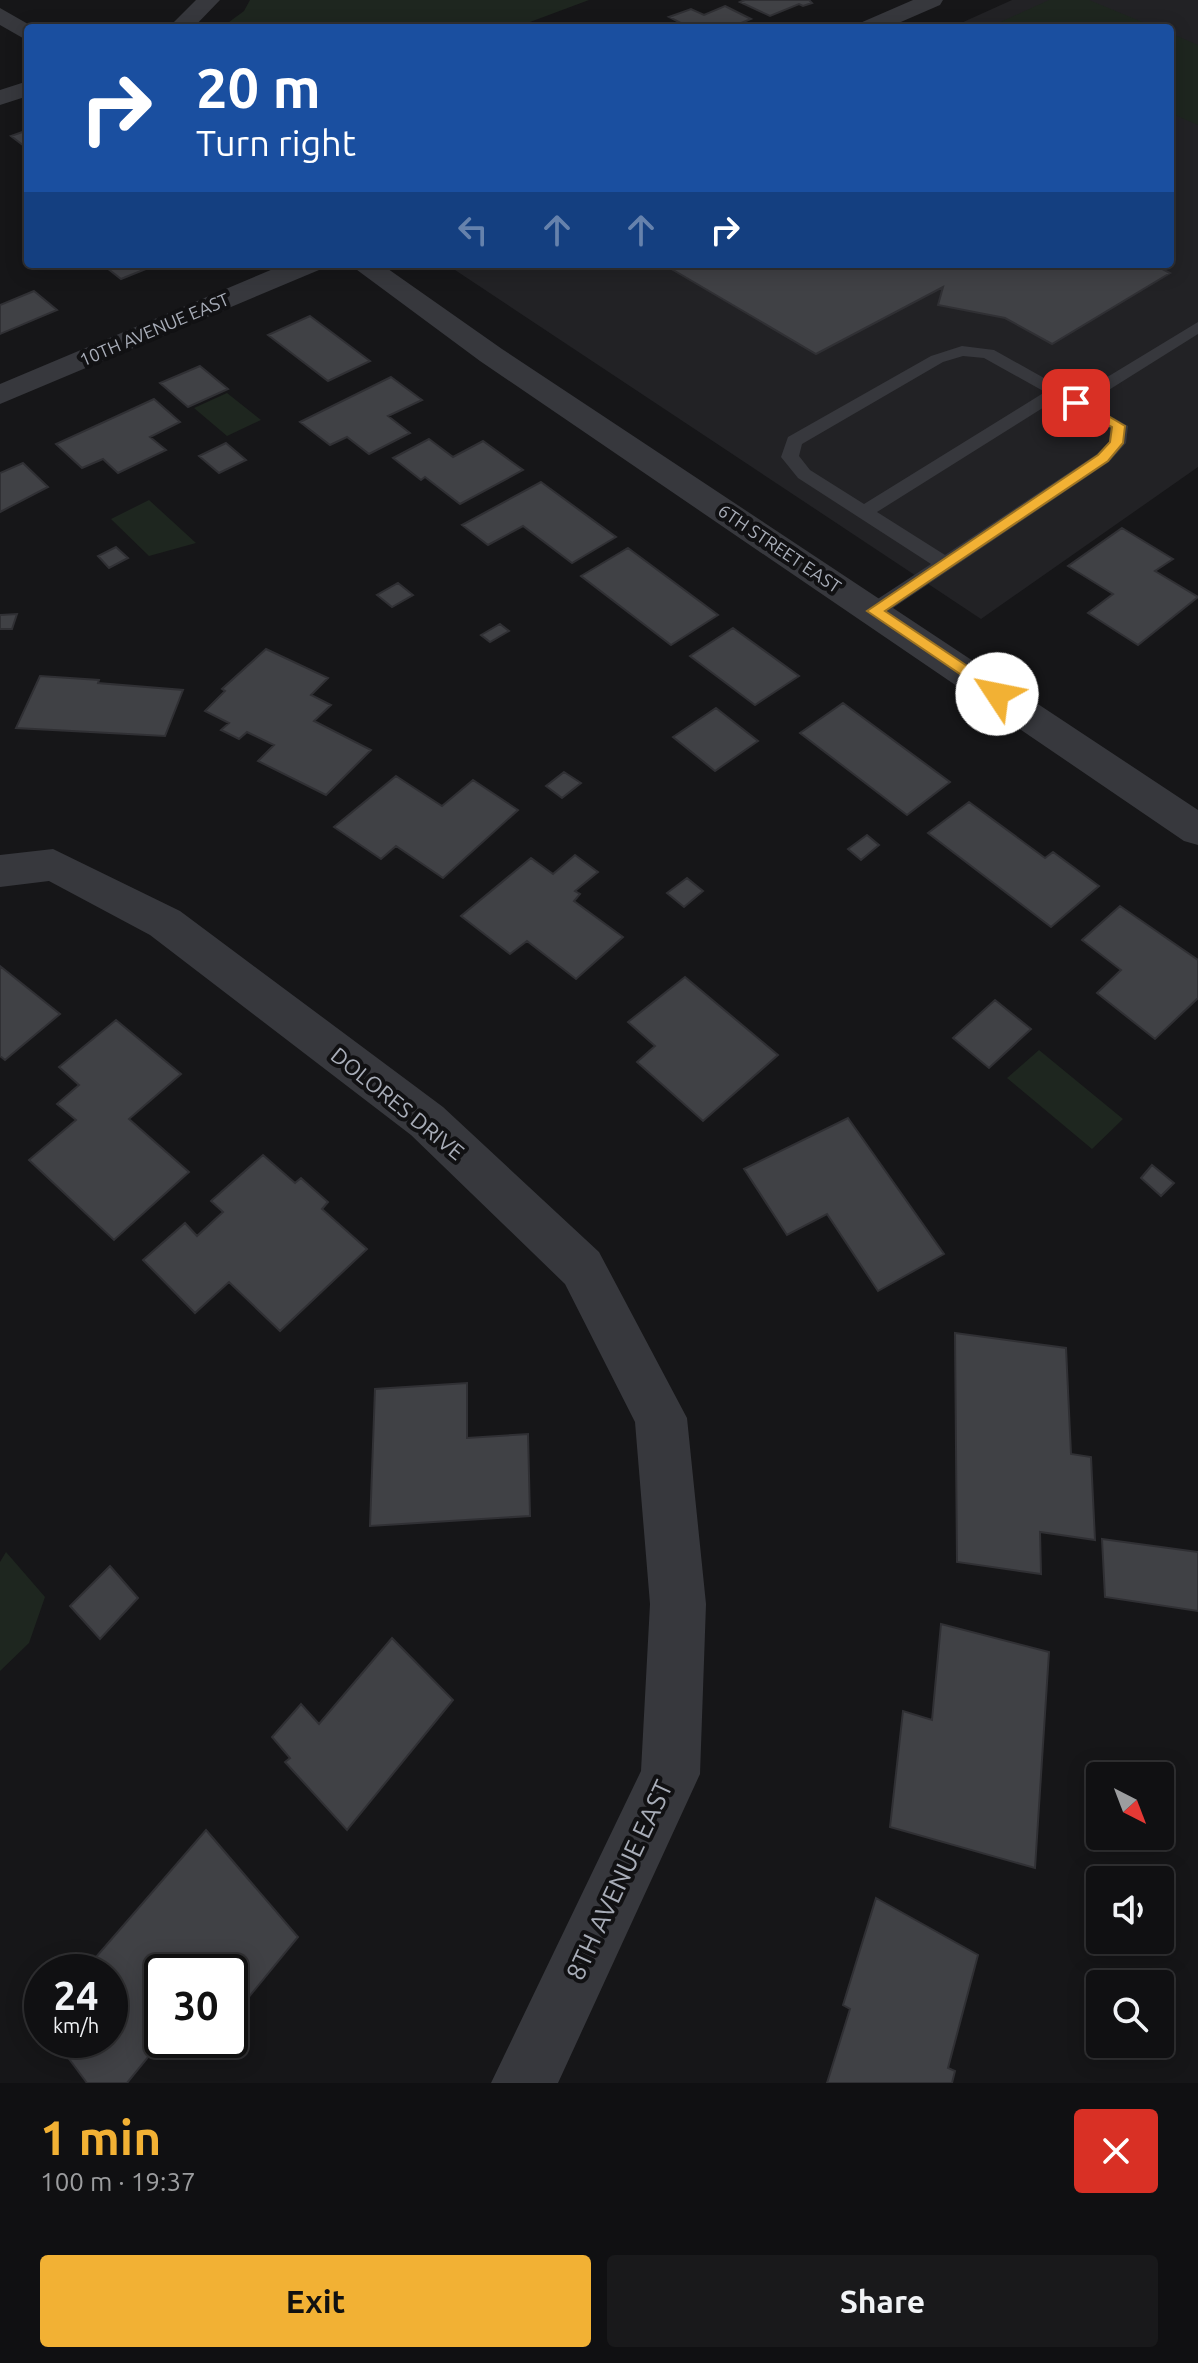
<!DOCTYPE html>
<html lang="en">
<head>
<meta charset="utf-8">
<style>
	:root { --surface:#101012; --page:#19191b; --text:#f1f3f6; --muted:#9c9d9f; --line:#303032; --accent:#f2b134 }
	body { margin:0; font-family:Ubuntu,sans-serif; background:var(--page); color:var(--text); height:100vh; display:flex; flex-direction:column; font-size:30px; white-space:nowrap }
	* { box-sizing:border-box; margin:0 }
	p { font-size:26px; color:var(--muted) }
	.icon { flex:none; width:44px; height:44px; fill:none; stroke:currentColor; stroke-width:2; stroke-linecap:round; stroke-linejoin:round }
	.map { position:relative; height:2083px; overflow:hidden }
	.panel { display:flex; flex-direction:column; background:var(--surface); flex:1 }
	.panel>* { flex:none }
	.hud { position:absolute; left:24px; top:24px; width:1150px; height:244px; border-radius:8px; box-shadow:0 4px 20px #0003,0 0 0 2px var(--line); background:#1a4fa0; color:#fff; overflow:hidden }
	.needle { width:52px; rotate:138deg }
	.controls { position:absolute; left:1086px; top:1762px; display:grid; gap:16px }
	.controls a { display:grid; place-items:center; width:88px; height:88px; border-radius:8px; background:var(--surface); box-shadow:0 4px 20px #0003,0 0 0 2px var(--line); font-size:40px }
	.speed { position:absolute; left:24px; top:1954px; display:flex; gap:16px; font-size:40px; font-weight:700; text-align:center }
	.speed>* { display:grid; place-content:center; width:104px; height:104px; border-radius:50%; background:var(--surface); box-shadow:0 4px 20px #0003,0 0 0 2px var(--line); line-height:1 }
	.speed small { font-size:20px; font-weight:400 }
	.speed .limit { border:4px solid #111; border-radius:12px; background:#fff; color:#111 }
	.pin { position:absolute; display:grid; place-items:center; width:68px; height:68px; color:#fff; margin:-34px; border-radius:16px; box-shadow:0 4px 12px #0006 }
	.me { position:absolute; width:88px; margin:-44px; rotate:304deg; stroke-linejoin:round; filter:drop-shadow(0 0 6px #0008) }
	.turn { display:flex; align-items:center; gap:28px; height:168px; padding:0 40px; font-size:36px }
	.turn .icon { width:104px; height:104px; stroke-width:2.5 }
	.turn b { display:block; font-size:56px; line-height:68px }
	.lanes { display:flex; align-items:center; height:76px; padding:0 40px; background:#0003; justify-content:center; gap:40px; direction:ltr }
	.lanes .off { opacity:.35 }
	.round { display:grid; place-items:center; flex:none; width:84px; height:84px; border-radius:8px; background:var(--page) }
	.head { display:flex; align-items:center; justify-content:space-between; height:136px; padding:0 40px }
	h1 { font-size:48px; font-weight:700; line-height:60px; color:var(--accent) }
	.button { display:flex; gap:16px; margin-top:auto; padding:16px 40px }
	.button a { flex:1; height:92px; border-radius:8px; background:var(--accent); color:#111; font-size:32px; font-weight:700; line-height:92px; text-align:center }
	.button a+a { background:var(--page); color:var(--text) }
	.map>svg:first-child { display:block }
</style>
</head>
<body>
<div class="map">
<svg width="1198" height="2083" viewBox="0 0 1198 2083">
	<rect width="100%" height="100%" fill="#161618"/>
	<path fill="#222225" d="M1012,0h186v467l-217,152 -535,-355h724v-236h-220z"/>
	<path fill="#1e261f" d="M250,0h339l-75,28h-293l23,-17z
		M1049,0h40l68,28h-170z
		M1170,33l28,12v80l-28,-12z
		M227,393l34,27 -34,16 -33,-28z
		M149,500l47,43 -47,13 -38,-37z
		M1039,1050l84,69 -31,30 -85,-71z
		M6,1552l39,45 -16,46 -29,28v-109z"/>
	<path fill="#404145" stroke="#303034" stroke-width="2" d="M745,0h64l3,3 -9,3 -4,-2 -29,12 -30,-14z
		M725,6l26,13 -22,9h-57l11,-4 -14,-7 22,-8 13,6z
		M28,130v19l-17,-13z
		M102,264h56l-37,15z
		M663,264h490l17,9 -118,71 -47,-26 -67,-13 5,-18 -127,67z
		M34,291l23,19 -57,24v-29z
		M310,316l60,45 -42,20 -60,-46z
		M200,366l28,23 -40,18 -28,-24z
		M391,377l31,23 -34,16 22,17 -41,21 -22,-17 -17,8 -30,-23z
		M154,399l26,23 -30,15 16,13 -48,23 -15,-14 -21,9 -26,-24z
		M429,439l24,18 30,-16 40,29 -63,34 -35,-27 -4,3 -28,-22z
		M226,443l20,17 -27,13 -20,-17z
		M23,463l25,24 -48,25v-39z
		M541,482l75,55 -44,26 -49,-37 -35,19 -26,-20z
		M1122,528l51,31 -18,12 43,26 -60,48 -50,-32 25,-19 -45,-28z
		M116,547l12,11 -19,10 -11,-12z
		M628,548l90,67 -47,30 -90,-69z
		M398,583l15,12 -21,12 -15,-12z
		M17,614l-5,15h-12v-14z
		M500,624l9,7 -19,11 -9,-7z
		M733,628l66,48 -44,29 -65,-49z
		M266,649l62,29 -17,17 20,10 -17,16 57,29 -45,45 -68,-34 16,-16 -27,-13 -8,7 -18,-9 8,-7 -24,-12 20,-20 -3,-2z
		M40,676l59,4 -1,3 85,7 -18,46 -149,-8z
		M843,703l107,79 -43,33 -107,-82z
		M716,708l42,33 -43,30 -42,-34z
		M564,772l17,11 -19,15 -16,-12z
		M396,776l46,30 31,-26 45,30 -75,68 -47,-32 -15,13 -47,-32z
		M969,802l76,56 8,-6 46,34 -48,41 -123,-94z
		M867,835l12,10 -18,15 -13,-11z
		M575,855l23,17 -23,19 5,3 -6,7 49,36 -47,42 -49,-38 -17,13 -49,-38 70,-58 22,16z
		M687,878l16,13 -19,16 -17,-14z
		M1120,906l78,54v38l-43,41 -58,-46 24,-23 -39,-30z
		M0,966l60,48 -55,46 -5,-4z
		M685,977l93,78 -75,66 -66,-59 18,-16 -27,-24z
		M995,1000l36,29 -42,39 -36,-30z
		M116,1020l65,54 -52,45 60,53 -75,68 -85,-80 47,-40 -19,-16 22,-19 -20,-18z
		M848,1118l96,136 -66,37 -51,-77 -40,21 -43,-66z
		M263,1155l32,28 6,-5 27,24 -6,7 45,40 -87,82 -51,-49 -34,31 -52,-53 42,-37 12,13 26,-24 -12,-11z
		M1152,1165l22,18 -13,13 -20,-18z
		M955,1333l111,15 5,106 20,3 4,83 -55,-8 1,42 -84,-12z
		M467,1383v55l61,-4 2,82 -160,10 5,-137z
		M1102,1539l96,13v59l-93,-14z
		M110,1566l28,32 -38,41 -30,-33z
		M941,1624l108,28 -14,216 -145,-41 13,-116 29,9z
		M392,1638l61,62 -106,130 -62,-68 5,-4 -18,-21 29,-33 18,20z
		M206,1830l92,107 -68,83v-48h-68v68l-35,43h-40l-32,-43h55v-68h-27z
		M876,1898l102,57 -30,113 7,3 -3,12h-125l23,-74 -7,-4z"/>
	<g fill="none" stroke-linecap="round" stroke-linejoin="round">
		<path fill="#37383d" fill-rule="evenodd" d="M1198,322v12l-110,69 40,23 -2,17 -17,19 -228,154h-14l-3,-5 3,-5 64,-42 -133,-86 -17,-21 7,-20 143,-81 31,-10 32,4 82,46zM963,356l21,2 61,34 -181,112 -54,-34 -11,-14 3,-12 141,-82zM1057,399l53,29 -1,14 -12,12 -152,101 -68,-43z"/>
		<path fill="#37383d" fill-rule="evenodd" d="M196,0h24l-27,28h-25z
			M913,0h30l-3,5 -53,23h-31l4,-5z
			M0,8l35,20h-7v13l-28,-16z
			M28,81v15l-28,9v-15z
			M285,264h38l-4,6 -319,134v-20z
			M349,264h32l121,85 696,461v35l-14,-4 -704,-480z
			M53,849l127,62 263,196 156,145 88,166 19,186 -6,170 -142,309h-67l150,-312 9,-167 -15,-182 -70,-138 -154,-149 -261,-200 -101,-54 -49,6v-32z"/>
	</g>
	<path fill="#f2b134" stroke="#9d7322" stroke-width="2" d="M1072,400h9l44,26 -2,17 -15,18 -223,150 118,79 2,4 -8,5 -130,-88 231,-156 12,-13 2,-15 -40,-21z"/>
	<g text-anchor="middle" dominant-baseline="central" stroke-width="8" stroke-linejoin="round" paint-order="stroke">
		<g font-size="18" fill="#a8adb8" stroke="#111113">
			<text transform="translate(154 329) rotate(-23)">10TH AVENUE EAST</text>
			<text transform="translate(780 548) rotate(34)">6TH STREET EAST</text>
		</g>
		<g font-size="22" fill="#a8adb8" stroke="#111113">
			<text transform="translate(398 1103) rotate(39)">DOLORES DRIVE</text>
		</g>
		<g font-size="26" fill="#a8adb8" stroke="#111113">
			<text transform="translate(619 1880) rotate(-65)">8TH AVENUE EAST</text>
		</g>
	</g>
</svg>
<div class="controls">
<a><svg class="needle" viewBox="-14 -14 28 28"><path d="M0-13l5 13h-10z" fill="#e53935"/><path d="M0 13l5-13h-10z" fill="#9c9d9f"/></svg></a>
<a><svg class="icon" aria-label="sound" viewBox="0 0 24 24"><path d="M4 9h4l5-4v14l-5-4H4zM17 9q2 3 0 6"/></svg></a>
<a><svg class="icon" aria-label="search" viewBox="0 0 24 24"><circle cx="10" cy="10" r="6"/><path d="M15 15l6 6"/></svg></a>
</div>
<div class="speed"><div>24<small>km/h</small></div><div class="limit">30</div></div>
<div class="pin" style="left:1076px;top:403px;background:#d93025"><svg class="icon" aria-label="arrive" viewBox="0 0 24 24"><path d="M6 21V4h12l-3 4 3 4H6"/></svg></div>
<svg class="me" style="left:997px;top:694px" viewBox="-20 -20 40 40"><circle r="19" fill="#fff"/><path d="M0-13L10 11 0 6-10 11z" fill="#f2b134"/></svg>
<div class="hud">
<div class="turn"><svg class="icon" aria-label="right" viewBox="0 0 24 24"><path d="M7 20v-9h11M14 6l5 5-5 5"/></svg><div><b>20 m</b>Turn right</div></div>
<div class="lanes"><svg class="icon off" aria-label="left" viewBox="0 0 24 24"><path d="M17 20v-9H6M10 6l-5 5 5 5"/></svg><svg class="icon off" aria-label="ahead" viewBox="0 0 24 24"><path d="M12 20V5M6 11l6-6 6 6"/></svg><svg class="icon off" aria-label="ahead" viewBox="0 0 24 24"><path d="M12 20V5M6 11l6-6 6 6"/></svg><svg class="icon" aria-label="right" viewBox="0 0 24 24"><path d="M7 20v-9h11M14 6l5 5-5 5"/></svg></div>
</div>
</div>
<section class="panel">
<div class="head"><div><h1>1 min</h1><p>100 m · 19:37</p></div><a class="round" style="background:#d93025;color:#fff"><svg class="icon" aria-label="close" viewBox="0 0 24 24"><path d="M6 6l12 12M18 6L6 18"/></svg></a></div>
<div class="button"><a>Exit</a><a>Share</a></div>
</section>
</body>
</html>
